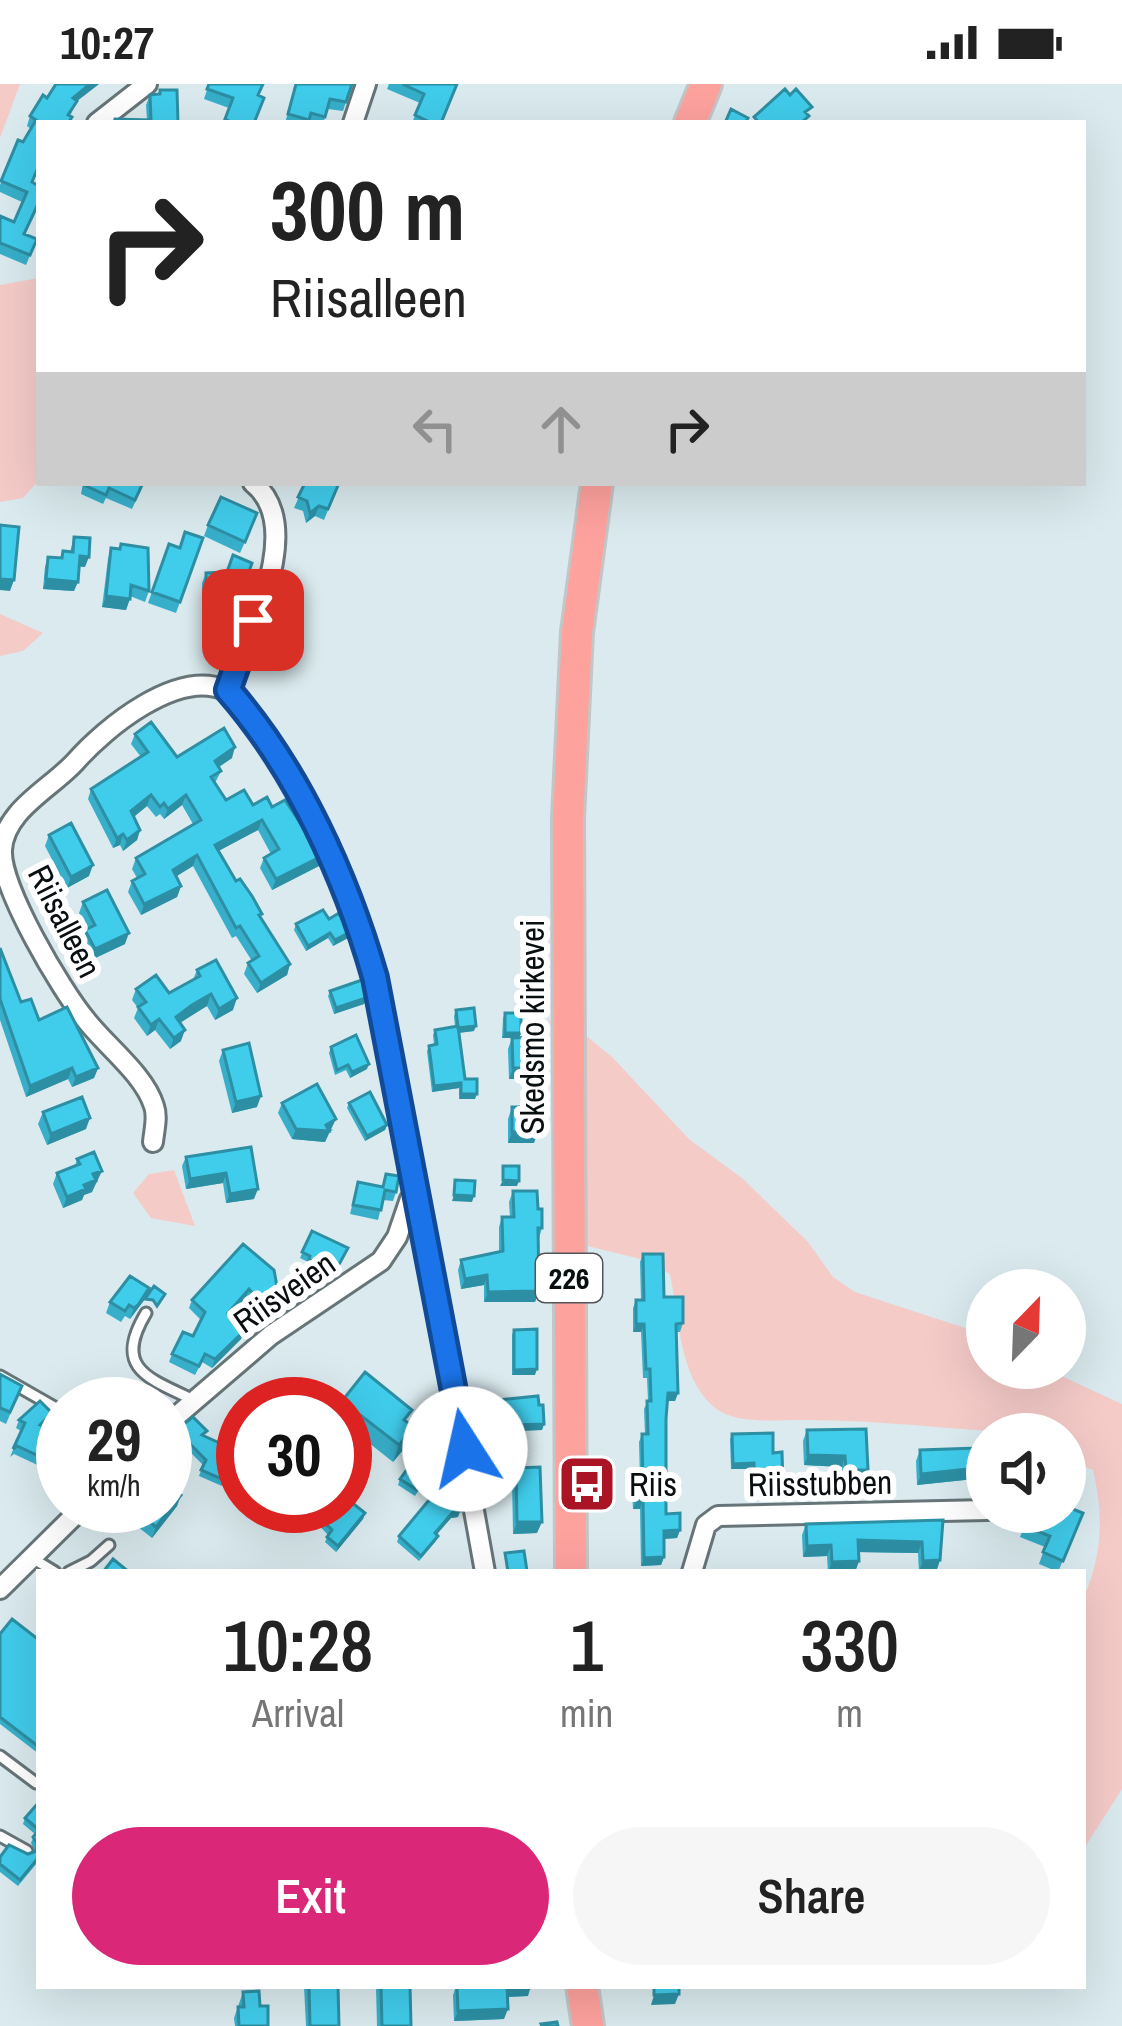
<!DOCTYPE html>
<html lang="en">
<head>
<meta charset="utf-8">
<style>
	:root { --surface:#fff; --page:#f6f6f6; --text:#222; --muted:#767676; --accent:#db2777 }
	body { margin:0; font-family:"Archivo Narrow",sans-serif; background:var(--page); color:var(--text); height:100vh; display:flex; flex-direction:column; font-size:45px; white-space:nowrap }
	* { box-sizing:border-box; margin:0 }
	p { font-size:39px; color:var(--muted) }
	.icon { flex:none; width:66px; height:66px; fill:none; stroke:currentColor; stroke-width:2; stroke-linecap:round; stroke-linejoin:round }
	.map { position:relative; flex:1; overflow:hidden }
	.side { position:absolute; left:36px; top:1485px; width:1050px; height:420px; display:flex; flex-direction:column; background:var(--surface); border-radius:0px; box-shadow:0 12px 48px #0002 }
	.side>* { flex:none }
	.top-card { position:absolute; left:36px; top:36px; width:1050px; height:366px; border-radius:0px; box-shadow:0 12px 48px #0002; background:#fff; color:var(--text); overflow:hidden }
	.needle { width:78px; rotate:23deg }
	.controls { position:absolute; left:966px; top:1185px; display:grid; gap:24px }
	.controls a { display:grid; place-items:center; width:120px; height:120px; border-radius:50%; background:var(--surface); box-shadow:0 12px 48px #0002; font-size:60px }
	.speed { position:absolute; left:36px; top:1293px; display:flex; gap:24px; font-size:60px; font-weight:700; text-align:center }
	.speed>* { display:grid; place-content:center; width:156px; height:156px; border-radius:50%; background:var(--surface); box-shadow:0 12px 48px #0002; line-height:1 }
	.speed small { font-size:30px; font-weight:400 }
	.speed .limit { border:18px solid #d22; background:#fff; color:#111 }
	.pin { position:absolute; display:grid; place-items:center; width:102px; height:102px; color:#fff; margin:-51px; border-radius:24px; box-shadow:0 6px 18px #0006 }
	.me { position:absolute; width:132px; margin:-66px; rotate:350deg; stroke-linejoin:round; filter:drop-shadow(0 0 9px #0008) }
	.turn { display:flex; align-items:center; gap:42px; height:252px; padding:0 36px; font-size:54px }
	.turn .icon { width:156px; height:156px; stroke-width:2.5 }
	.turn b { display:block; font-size:84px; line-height:102px }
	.lanes { display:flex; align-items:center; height:114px; padding:0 36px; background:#0003; justify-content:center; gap:60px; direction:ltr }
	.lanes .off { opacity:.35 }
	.eta { display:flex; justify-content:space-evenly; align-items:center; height:204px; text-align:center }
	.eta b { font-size:72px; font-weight:600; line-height:84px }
	.primary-button { display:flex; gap:24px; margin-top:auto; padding:24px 36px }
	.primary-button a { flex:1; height:138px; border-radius:72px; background:var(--accent); color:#fff; font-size:48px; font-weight:600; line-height:138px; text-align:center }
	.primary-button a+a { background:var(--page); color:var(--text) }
	.status { display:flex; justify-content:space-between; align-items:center; height:84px; padding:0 60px; background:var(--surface); direction:ltr }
	.status svg { height:33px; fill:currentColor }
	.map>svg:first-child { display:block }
</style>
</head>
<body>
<div class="status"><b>10:27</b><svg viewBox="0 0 49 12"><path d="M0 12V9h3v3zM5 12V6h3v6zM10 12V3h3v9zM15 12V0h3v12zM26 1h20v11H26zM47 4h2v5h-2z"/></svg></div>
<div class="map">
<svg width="1122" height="1942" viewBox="0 0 1122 1942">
	<rect width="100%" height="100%" fill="#daeaee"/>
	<path fill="#f5cbc8" d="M0,0h20l-20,54z
		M39,194v202l-16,18 -23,4v-217z
		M0,530l43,19 -20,18 -23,5z
		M548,935l32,12 32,26 77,82 54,40 65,63 25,35 22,15 110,36 22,15v25h57l78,36v385l-39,61v-259l4,-1c16,-43 16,-76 6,-120l-28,-10v-26c-89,0 -176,-15 -266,-14 -24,0 -60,4 -81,-10 -39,-28 -39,-93 -48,-136l-25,-14 -66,-16 -23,-210z
		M174,1086l21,56 -44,-8 -18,-25 16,-19z"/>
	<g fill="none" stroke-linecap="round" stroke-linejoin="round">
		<defs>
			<path id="service" d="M146,1229c-33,55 1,65 48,87
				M0,1292l63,36
				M165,1369l10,-5
				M32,1474l23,14
				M69,1488l22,-11 18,-16
				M0,1672l36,27
				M0,1752l27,15"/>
			<path id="minor" d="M97,39l50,-39
				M353,39l13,-39
				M228,606c19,-53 80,-163 25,-207
				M153,1058c1,-11 5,-25 1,-36 -10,-32 -48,-60 -68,-86 -25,-30 -86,-133 -84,-170 2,-40 50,-62 74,-89 29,-33 101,-92 149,-71 41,18 125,206 140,253l52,250 68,379
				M165,1342l106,-91 110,-74 16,-24 13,-38 7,-6
				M692,1488l14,-47 12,-9 269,-6
				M0,1505l84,-83"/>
			<path id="trunk" d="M690,39l16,-39
				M571,1488l-3,-754 9,-186 20,-149
				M582,1902l6,40"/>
		</defs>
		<use href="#service" stroke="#677578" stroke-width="15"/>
		<use href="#minor" stroke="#677578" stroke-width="24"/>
		<use href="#trunk" stroke="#c4c5c6" stroke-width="36"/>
		<use href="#service" stroke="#fff" stroke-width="9"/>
		<use href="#minor" stroke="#fff" stroke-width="18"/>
		<use href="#trunk" stroke="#fea29e" stroke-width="30"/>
	</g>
	<path fill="#37afca" d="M99,0l-22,17 -7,15 -31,7 -7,59 7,4v19l-14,29 12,5 -11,26 -26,-11v-38l14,6 8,-20 -22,-10v-7l18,-45 5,2 8,-13 -4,-3 3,-10 17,-18z
		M209,0l50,12 -5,27h-31l6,-15 -25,-9z
		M296,0h56l-9,27 -15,-2 -5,14h-38z
		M389,0h68l-16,39h-29l8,-20 -33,-14z
		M160,6l18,33 -31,-3 -1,-15 4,-10 8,-1z
		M83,399h61l-12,26 -26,-11 -3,6 -22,-10z
		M305,399h34l-15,37 -9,-4 -9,7 -3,-12 -9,-3z
		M253,440l-13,29 -36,-17 4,-11z
		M74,453l11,30 -6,-1 -5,25 -31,-2 2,-22 3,-10 12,1 3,-7 7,1z
		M169,460l11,58 -4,11 -28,-10z
		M111,464l38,43 -4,11 -15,-6 -4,14 -24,-3 6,-48z
		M227,488l11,32h-3v7l-4,10 -28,1 -1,-39 4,-10z
		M135,650l42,23 55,1 -13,9 2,4 -6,12 11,17 46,7 50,49 -3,10 -47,24 -12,-22 4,-10 7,-4 -13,-24 -40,21 72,113 -3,11 -30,18 -13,-19 4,-11 4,-2 -16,-25 -4,2 -39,-72 -17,10 5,10 -4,11 -36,18 -13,-23 4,-11 5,-3 -5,-9 4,-11 57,-34 -11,-19 -18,14 -4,-5 -4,3 -9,-11 -13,11 6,13 -3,10 -14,11 -3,-6 -7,3 -25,-49 3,-10 50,-32 -10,-13z
		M49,751l40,41 -22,12 -22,-42z
		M83,818l42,42 -34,16 -10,-19 6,-12 -8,-16z
		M329,835l19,19 -15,8 -5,-8 -22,13 -12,-21 2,-6z
		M0,864l21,54 18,18 59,48 -4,10 -22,9 -4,-8 -42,18 -26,-77z
		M197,886l36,40 -18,10 -8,-14 -19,10 -8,6 1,19 -11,8 -15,-19 -8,6 -13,-18 4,-10 -6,-8 4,-11 33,4 24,-13z
		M330,907l36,7 -2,6 -30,10 -6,-18z
		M456,926l18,21 -15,2 6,46 10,20h-16v-11l-27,4 -5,-41 2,-5 5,-1 -1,-10 2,-5 20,-3 -1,-11z
		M505,929l14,25 14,41h-24l-1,-30 4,-11h-10l1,-20z
		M331,963l36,22 -17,9 -4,-8 -11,5 -6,-22z
		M223,966l34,57 -25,6 -13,-52z
		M282,1019l51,27 -4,2 -4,10 -33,-3 -14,-26z
		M349,1019l38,22 -2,5 -20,11 -18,-33z
		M512,1023l22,36h-26v-24z
		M43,1028l43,17 -39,16 -9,-21z
		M251,1063l3,52 -28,4 -3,-20 -37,6 -4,-23 4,-9z
		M77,1075l21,23 -3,1 -3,9 -8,3 -2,5 -19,8 -10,-24 4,-11 18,-7z
		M386,1090l10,18 -3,9 -10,-1 -5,20 -28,-6 8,-32 24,5z
		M513,1107l25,18 4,19 -3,10v53l-4,11h-51v-17l-23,4 -3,-19 3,-10 38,-8v-25l3,-10h8l-1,-15z
		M312,1147l36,17 -14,28 -27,-11 1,-3 -8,-4z
		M243,1160l37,59 -3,9 -12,10 -19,-24 -16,18 14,15 -3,8 -29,29 -10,-6 -7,13 -26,-13 3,-8 21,-18 8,-16 -12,-12 3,-8z
		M643,1170l21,43 19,26 -3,9h-4l2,61 -3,8h-8l-1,18v95l14,16 -3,8 -13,1v18l-3,8 -20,1 -1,-57h-7l-1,-19 3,-8h5l-1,-40 3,-8h3l-1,-25 4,-8 -1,-23h-4l-2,-46h-8v-24l3,-8h5l-1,-38z
		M149,1204l-4,11 -15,20 -5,-3 -4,6 -15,-9 4,-11z
		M514,1246l21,45h-23v-40z
		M0,1290l22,12 -16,38 -6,-3z
		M342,1317l65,21 1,22 -15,18 -48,-38v-20h-4z
		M477,1318l62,3 5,19 -2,6 -29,1 -1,-10 -35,4 -2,-18z
		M52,1329l-3,8 -6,5 20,8v43l-49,-23 -4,3 11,-26 -5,-3 3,-8z
		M866,1345l-2,52h-22v-14l-38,-2 -1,-24 4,-11z
		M176,1346l28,6 33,15 -15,35 -23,-10 4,-11 -29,-29z
		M732,1350l41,19 8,36h-28l-1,-20h-21l-1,-30z
		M920,1366l54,29 -57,6 -1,-24z
		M516,1384l21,65 -24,1 -1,-55z
		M400,1395l25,1 -10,16 -17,-11z
		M435,1409l23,24 -7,1 -15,16v7l-17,20 -22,-19 2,-6z
		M181,1411l-4,11 -25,32 -19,-15 4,-12z
		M313,1427l52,2 -2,6 -27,33 -11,-10 3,-7 -17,-18z
		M1030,1428l28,5 25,-4 -25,59 -19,-8 6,-17 -25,-10z
		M943,1436l-3,40 -4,12h-17l-1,-19 -59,-1v9l-4,11h-27l-1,-16 -24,1 -1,-22 4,-11z
		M0,1550l39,6v114l-39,-30z
		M39,1718v62l-2,-1 -19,23 -18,-14v-15l28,-3 7,-3 -4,-8 4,-9 -12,-10 2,-6z
		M304,1902h34l1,40h-33z
		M376,1902h34l1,40h-34z
		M456,1902l72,10 -21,1 -3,22 -50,2 -1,-26z
		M243,1908l17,14 8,20h-33l-1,-8z"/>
	<path fill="#2d8fa4" d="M90,0h9l-22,17 -12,22 8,-25z
		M319,422l-4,10 -9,7 4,-10z
		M80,472l9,1 -4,10 -9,-1z
		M0,495l14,1 -4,11 -10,-1z
		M46,495l32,3 -4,9 -31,-2z
		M106,512l24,3 -4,11 -24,-3z
		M235,527l-4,10 -28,1 4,-9z
		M235,663l-3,11 -21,14 4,-11z
		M151,711l-4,11 -20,16 4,-11z
		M186,711l-4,10 -18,14 4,-10z
		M262,736l-4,10 -47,25 4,-10z
		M140,746l-3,10 -14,11 4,-11z
		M123,750l-3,11 -7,3 4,-10z
		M197,771l-4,11 -24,15 4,-11z
		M322,772l-3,10 -47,24 4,-11z
		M93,781l-4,11 -22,12 4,-11z
		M181,802l-4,11 -36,18 3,-11z
		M350,848l-2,6 -15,8 2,-6z
		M129,849l-4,11 -34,16 4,-11z
		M330,849l-2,5 -22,13 2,-5z
		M290,880l-3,11 -30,18 4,-10z
		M211,910l-4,12 -35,22 4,-11z
		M237,914l-4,12 -18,10 4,-11z
		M366,914l-2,6 -30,10 2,-6z
		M159,935l-4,11 -8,6 4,-11z
		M476,942l-2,5 -18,2 2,-5z
		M185,946l-4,11 -11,8 4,-11z
		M505,949h16l-2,5h-17z
		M369,980l-2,5 -17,9 2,-6z
		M72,984l-4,11 -42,18 4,-11z
		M98,984l-4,10 -22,9 4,-10z
		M513,984h24l-4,11h-24z
		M461,999l-2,5 -27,4 2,-6z
		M461,1010h16l-2,5h-16z
		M261,1012l-4,11 -25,6 4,-11z
		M90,1034l-4,11 -39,16 4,-11z
		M336,1035l-11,23 -33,-3 4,-10 30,-4z
		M387,1041l-2,5 -20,11 2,-5z
		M512,1048h26l-4,11h-26z
		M102,1087l-10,21 -8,3 -2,5 -19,8 4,-11 17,-12 9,-11z
		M226,1089l-3,10 -37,6 4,-10z
		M503,1096l16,1 -2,5h-17z
		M258,1105l-4,10 -28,4 4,-9z
		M454,1111l20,1 -2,6 -20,-1z
		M487,1191l-3,10 -23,4 4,-10z
		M149,1204l-4,11 -15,20 4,-11z
		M249,1205l-3,9 -21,24 3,-9z
		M539,1207l-4,11h-51l4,-10z
		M280,1219l-3,9 -12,10 3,-9z
		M636,1240h8l-3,8h-8z
		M244,1247l-3,8 -29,29 3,-9z
		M537,1285l-2,6h-23l2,-5z
		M668,1309h10l-3,8h-10z
		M515,1331l-3,6 -35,4 2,-6z
		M544,1340l-2,6 -29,1 2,-6z
		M414,1343l-6,17 -15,18 6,-17z
		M808,1371l37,1 -3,11 -38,-2z
		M754,1379l-2,6h-21l2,-5z
		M978,1384l-4,11 -57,6 4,-11z
		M846,1386h22l-4,11h-22z
		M783,1399l-2,6h-28l2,-5z
		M181,1411l-4,11 -25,32 4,-11z
		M643,1416l-3,9h-7l3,-8z
		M460,1427l-2,6 -7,1 -18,21 2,-6 18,-21z
		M365,1429l-2,6 -27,33 2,-6z
		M517,1438h25l-5,11 -24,1z
		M680,1446l-3,8 -16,1 3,-8z
		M858,1456l64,2 -4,11 -64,-1z
		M831,1461l-4,11 -24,1 4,-11z
		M664,1473l-3,8 -20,1 3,-8z
		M940,1476l-4,12h-17l4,-11z
		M859,1477l-4,11h-27l4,-10z
		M507,1902h24l-3,10 -25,1z
		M679,1910l-4,10 -24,1 3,-10z
		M508,1925l-4,10 -50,2 4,-10z"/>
	<path fill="#40cceb" stroke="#2d8fa4" stroke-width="3" d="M56,0h34l-17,14 4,3 -9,14 4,2 -4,6h-29v42l-7,17 7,4v16l-15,32 13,5 -7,16 -30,-12v-27l14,6 13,-30 -26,-11 17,-41 5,2 13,-22 -6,-4 13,-21 4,3z
		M209,0h54l-5,11 6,3 -10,25h-21l-8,-4 8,-21 -26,-9z
		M296,0h56l-6,18 -16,-3 -5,18 -14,-4 -2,7 -21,-6z
		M402,0h55l-16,39h-9l-17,-8 9,-21z
		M785,5l5,6 6,-6 16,18 -7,5 4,4 -8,7h-42l-5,-6z
		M160,6h17l1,33h-64l1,-4 36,1 -1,-25 10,-1z
		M731,25l17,9 -3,5h-20z
		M84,399h59l-8,17 -26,-12 -3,7 -22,-10z
		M305,399h34l-11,26 -9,-3 -9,7 -3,-12 -9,-4z
		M221,413l36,16 -12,29 -37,-17z
		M0,441l19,2 -5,53 -14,-1z
		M185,448l18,6 -23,64 -28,-10 17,-48 11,4z
		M74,453l16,1 -1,19 -9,-1 -2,26 -32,-3 2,-22 14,1 1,-7 10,1z
		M121,460l27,4 1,43 -18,-6 -1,14 -24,-3 5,-48 9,1z
		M233,471l19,8 -11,31 -7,1 1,16 -28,2 -1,-40 21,-1z
		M151,638l26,35 47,-29 11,19 -20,14 6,10 -10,6 15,23 18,-10 9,15 14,-8 5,10 13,-7 37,56 -46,23 -12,-21 15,-9 -17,-29 -47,25 21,36 4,-2 12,17 10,18 -3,1 31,49 -29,19 -13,-20 11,-7 -19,-30 -4,2 -39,-73 -24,15 8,16 -37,18 -12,-23 13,-7 -9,-16 65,-38 -15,-25 -18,14 -4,-6 -4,4 -9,-12 -20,16 9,19 -13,10 -4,-6 -6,4 -26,-49 57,-37 -13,-18z
		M71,739l22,42 -22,12 -22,-42z
		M107,806l22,43 -34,16 -10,-19 10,-5 -12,-23z
		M323,826l6,9 10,-6 11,19 -15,8 -5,-7 -22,13 -12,-22z
		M0,864l21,54 10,-3 8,21 28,-13 31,61 -22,9 -4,-9 -42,18 -30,-87z
		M216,876l21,38 -18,11 -8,-15 -19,11 -16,12 9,13 -11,8 -15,-19 -8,6 -13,-18 8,-5 -10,-13 20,-14 13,18 31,-17 -3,-6z
		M362,896l4,18 -30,10 -6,-17z
		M474,924l2,18 -18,2 -2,-18z
		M505,929h16v20h-16z
		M458,942l7,53h12v15h-16v-11l-27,3 -5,-40 8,-2 -2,-14z
		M356,951l13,29 -17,8 -4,-7 -11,5 -6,-23z
		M536,953l1,31h-24l-1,-30z
		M249,959l12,53 -25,6 -13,-52z
		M317,1000l19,35 -10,6 3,6 -33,-2 -14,-26z
		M370,1008l17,33 -20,11 -18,-33z
		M82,1013l8,21 -39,16 -8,-22z
		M512,1023h25l1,25h-26z
		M251,1063l7,42 -28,5 -4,-21 -36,6 -4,-22z
		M94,1068l8,19 -9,3 3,6 -12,5 2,4 -19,8 -10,-24 23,-9 -3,-5z
		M503,1082h16v15l-16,-1z
		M386,1090l13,2 -3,16 -11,-2 -4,20 -28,-5 5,-23 25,5z
		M455,1096l20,1 -1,15 -20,-1z
		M513,1107h24l1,18h4v19h-4l1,63 -51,1 -1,-17 -22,4 -4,-19 42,-9 -1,-34h12z
		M312,1147l36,17 -12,22 -27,-10 1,-4 -8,-4z
		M243,1160l31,26 6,33 -12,10 -19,-24 -21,24 16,18 -29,28 -10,-5 -6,12 -27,-12 11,-22 10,4 12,-24 -13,-12z
		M643,1170h20l1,43h19v26l-7,1 2,69h-10l-2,26v95l14,-1v17l-16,1v26l-20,1 -1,-58 -7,1 -1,-19h8l-1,-48h6l-1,-33h4l-1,-32h-4l-2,-45h-8v-24h8z
		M130,1192l19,12 -11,17 -4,3 -5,-3 -4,6 -15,-9z
		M154,1202l11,8 -8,12 -4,-6 -8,-1z
		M537,1245v40l-23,1v-40z
		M365,1288l47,38 -8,10 10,7 -15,18 -57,-44z
		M0,1290l22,12 -12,26 -10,-4z
		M122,1305l20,10 -2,5h-25z
		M538,1312l1,9h4l1,19 -29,1v-10l-36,4 -2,-17z
		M40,1317l12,12 -12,12 23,9v33l-46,-21 -4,3 12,-26 -6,-3z
		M193,1333l14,14 -5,4 35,16 -13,29 -23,-10 5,-10 -30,-30z
		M866,1345l2,41h-22l-1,-14 -37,-1 -1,-25z
		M773,1349v20l9,-1 1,31 -28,1 -1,-21 -21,1 -1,-30z
		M977,1364l1,20 -57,6 -1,-24z
		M411,1380l16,11 -10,15 -17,-11z
		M540,1383l2,55h-25l-1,-54z
		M165,1399l16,12 -25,32 -19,-16 4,-5h24z
		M457,1405l3,22 -7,1 -18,21 3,3 -17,20 -22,-20 36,-43z
		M345,1413l20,16 -27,33 -11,-9 5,-7 -19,-19 4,-5h28z
		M1065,1422l18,7 -20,48 -20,-9 7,-16 -26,-10 6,-14h17l11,5 2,-5h5z
		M943,1436l-3,40 -17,1 -1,-19 -64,-2 1,21 -27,1 -1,-17 -24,1 -1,-22z
		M524,1467l3,20 -19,1 -3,-19z
		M113,1475l16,13h-26z
		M12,1535l27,21v107l-39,-30v-83z
		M39,1718v55l-19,23 -20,-16v-7l9,-12 19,9 8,-3 2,-7 -5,-7 6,-7 -14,-12z
		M309,1902h29l1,40h-29z
		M381,1902h29l1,40h-29z
		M457,1902h59h-9l1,23 -50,2z
		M654,1902h25v8l-25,1z
		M259,1907l1,15h8v20h-29l-1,-19h6l-1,-15z
		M557,1938l1,4h-16l-1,-2z"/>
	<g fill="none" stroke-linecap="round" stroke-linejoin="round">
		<defs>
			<path id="route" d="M253,536l-25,70c70,80 118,187 147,288l90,471"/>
		</defs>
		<use href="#route" stroke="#114b97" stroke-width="30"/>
		<use href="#route" stroke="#1a73e8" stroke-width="21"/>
	</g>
	<defs>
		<symbol id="bus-square" viewBox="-11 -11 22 22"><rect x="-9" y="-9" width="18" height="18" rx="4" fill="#aa1425" stroke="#fff"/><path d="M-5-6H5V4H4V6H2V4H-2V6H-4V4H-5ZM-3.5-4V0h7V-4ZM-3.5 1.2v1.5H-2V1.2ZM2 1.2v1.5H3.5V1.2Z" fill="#fff"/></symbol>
	</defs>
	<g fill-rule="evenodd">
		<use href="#bus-square" x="554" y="1367" width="66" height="66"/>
	</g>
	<g text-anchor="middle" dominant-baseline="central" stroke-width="12" stroke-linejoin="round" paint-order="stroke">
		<rect fill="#fff" stroke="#535658" stroke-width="3" x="536" y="1170" width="66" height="48" rx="9"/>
		<g font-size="30" font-weight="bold" fill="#090e10">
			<text x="569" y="1194">226</text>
		</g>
		<g font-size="33" fill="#090e10" stroke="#fff">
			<text transform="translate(65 837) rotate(63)">Riisalleen</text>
			<text transform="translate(532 943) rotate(-90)">Skedsmo kirkevei</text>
			<text transform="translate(284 1208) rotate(-35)">Riisveien</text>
			<text transform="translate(820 1399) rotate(-1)">Riisstubben</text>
		</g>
		<g font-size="33" fill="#090e10" stroke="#fff" text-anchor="start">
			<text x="629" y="1400">Riis</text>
		</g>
	</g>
</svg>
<div class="controls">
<a><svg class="needle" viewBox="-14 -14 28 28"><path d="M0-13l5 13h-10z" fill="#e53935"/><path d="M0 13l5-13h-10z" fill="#767676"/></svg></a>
<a><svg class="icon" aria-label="sound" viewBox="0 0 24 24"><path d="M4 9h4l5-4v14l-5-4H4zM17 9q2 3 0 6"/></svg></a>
</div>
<div class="speed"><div>29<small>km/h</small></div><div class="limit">30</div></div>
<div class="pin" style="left:253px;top:536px;background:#d93025"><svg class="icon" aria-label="arrive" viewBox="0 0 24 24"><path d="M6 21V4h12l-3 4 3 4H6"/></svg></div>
<svg class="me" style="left:465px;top:1365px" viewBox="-20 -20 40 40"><circle r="19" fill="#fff"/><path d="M0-13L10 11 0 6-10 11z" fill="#1a73e8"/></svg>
<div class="top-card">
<div class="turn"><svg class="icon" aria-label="right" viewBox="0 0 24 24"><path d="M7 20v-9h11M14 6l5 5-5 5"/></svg><div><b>300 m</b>Riisalleen</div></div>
<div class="lanes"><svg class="icon off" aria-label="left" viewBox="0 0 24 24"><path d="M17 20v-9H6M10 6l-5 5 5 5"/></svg><svg class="icon off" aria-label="ahead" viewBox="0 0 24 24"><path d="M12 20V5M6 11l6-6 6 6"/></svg><svg class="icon" aria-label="right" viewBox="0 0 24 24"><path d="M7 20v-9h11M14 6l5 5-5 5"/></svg></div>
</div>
<section class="side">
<div class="eta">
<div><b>10:28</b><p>Arrival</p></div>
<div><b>1</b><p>min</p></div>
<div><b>330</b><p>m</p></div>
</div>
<div class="primary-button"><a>Exit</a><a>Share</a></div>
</section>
</div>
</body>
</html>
